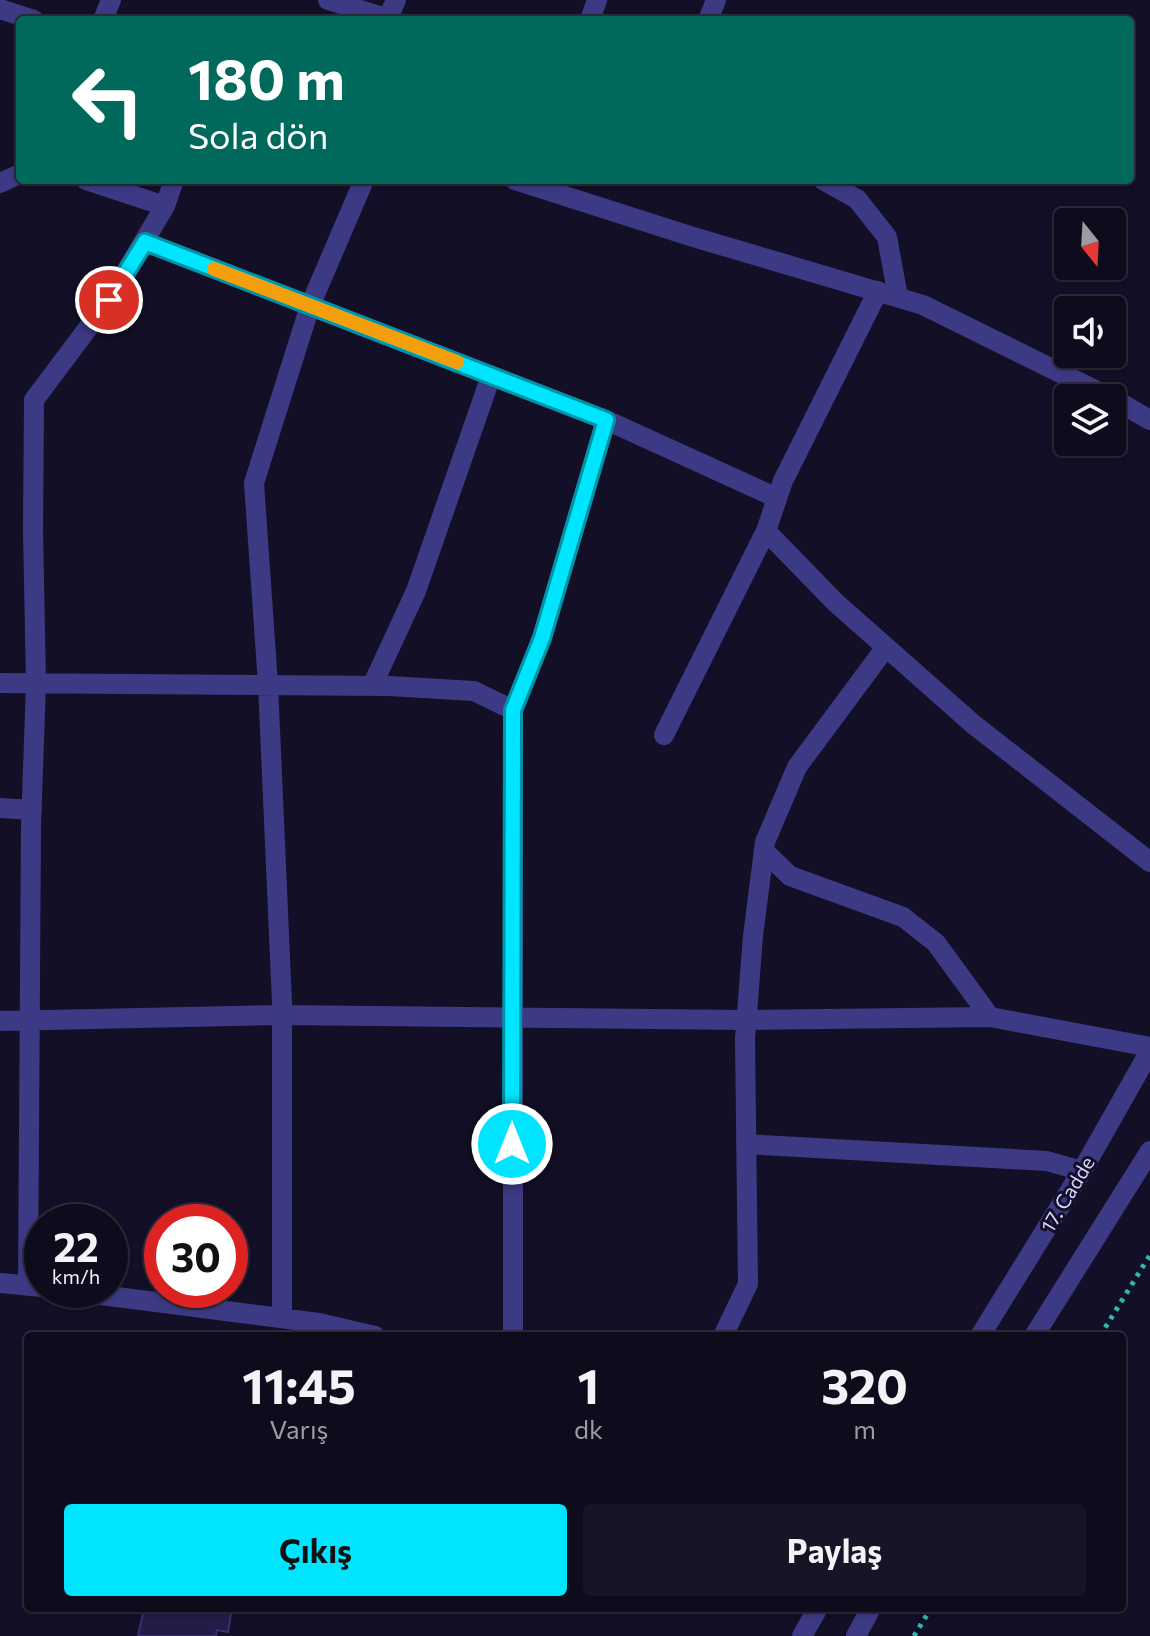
<!DOCTYPE html>
<html lang="tr">
<head>
<meta charset="utf-8">
<style>
	:root { --surface:#0e0b1c; --page:#171425; --text:#f1f3f6; --muted:#9b9ba3; --line:#2e2b3b; --accent:#00e5ff }
	body { margin:0; font-family:Commissioner,sans-serif; background:var(--page); color:var(--text); height:100vh; display:flex; flex-direction:column; font-size:30px; white-space:nowrap }
	* { box-sizing:border-box; margin:0 }
	p { font-size:26px; color:var(--muted) }
	.icon { flex:none; width:44px; height:44px; fill:none; stroke:currentColor; stroke-width:2; stroke-linecap:round; stroke-linejoin:round }
	.map { position:relative; flex:1; overflow:hidden }
	.details { position:absolute; left:24px; top:1332px; width:1102px; height:280px; display:flex; flex-direction:column; background:var(--surface); border-radius:8px; box-shadow:0 2px 6px #0004,0 0 0 2px var(--line) }
	.details>* { flex:none }
	.guide { position:absolute; left:16px; top:16px; width:1118px; height:168px; border-radius:8px; box-shadow:0 2px 6px #0004,0 0 0 2px var(--line); background:#00695c; color:#fff; overflow:hidden }
	.needle { width:52px; rotate:162deg }
	.buttons { position:absolute; left:1054px; top:208px; display:grid; gap:16px }
	.buttons a { display:grid; place-items:center; width:72px; height:72px; border-radius:8px; background:var(--surface); box-shadow:0 2px 6px #0004,0 0 0 2px var(--line); font-size:40px }
	.speed { position:absolute; left:24px; top:1204px; display:flex; gap:16px; font-size:40px; font-weight:700; text-align:center }
	.speed>* { display:grid; place-content:center; width:104px; height:104px; border-radius:50%; background:var(--surface); box-shadow:0 2px 6px #0004,0 0 0 2px var(--line); line-height:1 }
	.speed small { font-size:20px; font-weight:400 }
	.speed .limit { border:12px solid #d22; background:#fff; color:#111 }
	.pin { position:absolute; display:grid; place-items:center; width:68px; height:68px; color:#fff; margin:-34px; border:4px solid #fff; border-radius:50%; box-shadow:0 2px 8px #0007 }
	.me { position:absolute; width:88px; margin:-44px; rotate:0deg; stroke-linejoin:round; filter:drop-shadow(0 0 6px #0008) }
	.turn { display:flex; align-items:center; gap:28px; height:168px; padding:0 40px; font-size:36px }
	.turn .icon { width:104px; height:104px; stroke-width:2.5 }
	.turn b { display:block; font-size:56px; line-height:68px }
	.eta { display:flex; justify-content:space-evenly; align-items:center; height:136px; text-align:center }
	.eta b { font-size:48px; font-weight:700; line-height:56px }
	.button { display:flex; gap:16px; margin-top:auto; padding:16px 40px }
	.button a { flex:1; height:92px; border-radius:8px; background:var(--accent); color:#111; font-size:32px; font-weight:700; line-height:92px; text-align:center }
	.button a+a { background:var(--page); color:var(--text) }
	.map>svg:first-child { display:block }
</style>
</head>
<body>
<div class="map">
<svg width="1150" height="1636" viewBox="0 0 1150 1636">
	<rect width="100%" height="100%" fill="#130f26"/>
	<path fill="#241b47" stroke="#3b2d73" stroke-width="2" d="M136,1608h96l-4,24 -11,-2 -1,6h-78l5,-23 -8,-1z"/>
	<g fill="none" stroke-linecap="round" stroke-linejoin="round">
		<path stroke="#2fb8b0" stroke-width="5" stroke-dasharray="4 6" stroke-linecap="butt" d="M1100,1336l50,-81
			M914,1636l17,-28"/>
		<path stroke="#3d3a85" stroke-width="20" d="M328,0l64,20
			M0,9l34,11
			M103,20l8,-20
			M387,20l9,-20
			M590,20l7,-20
			M708,20l8,-20
			M86,180l79,26
			M515,180l175,56 233,69 188,93
			M823,180l34,19 30,38 11,60
			M0,183l20,-9
			M145,242l461,178 171,78
			M1112,398l38,22
			M766,531l69,71 138,122 177,138
			M0,683l389,3 85,5 39,19
			M372,686l44,-95 75,-215
			M664,735l102,-204 17,-50 95,-190
			M0,808l32,2
			M764,851l26,25 113,41 33,26 54,74
			M0,1021l282,-6 464,5 244,-3 160,30
			M746,1144l301,17 35,10
			M0,1283l42,4
			M28,1286l3,-460 5,-142 -3,-153 1,-131 75,-100 56,-94 9,-26
			M62,1290l257,33 56,13
			M282,1318v-315l-14,-319 -14,-201 56,-177 54,-126
			M513,1336v-626l29,-72 64,-218
			M723,1336l25,-52 -3,-245 8,-103 12,-94 32,-75 89,-120"/>
		<path stroke="#3d3a85" stroke-width="20" d="M980,1336l102,-165 68,-120
			M1034,1336l116,-185
			M802,1636l16,-28
			M856,1636l15,-28"/>
	</g>
	<g fill="none" stroke-linecap="round" stroke-linejoin="round">
		<defs>
			<path id="route" d="M109,300l36,-58 461,178 -64,218 -29,72 -1,434"/>
		</defs>
		<use href="#route" stroke="#0095a6" stroke-width="20"/>
		<use href="#route" stroke="#00e5ff" stroke-width="14"/>
		<path stroke="#f59e0b" stroke-width="14" d="M214,269l243,93"/>
	</g>
	<g text-anchor="middle" dominant-baseline="central" stroke-width="6" stroke-linejoin="round" paint-order="stroke">
		<g font-size="20" fill="#d9d4ff" stroke="#130f26">
			<text transform="translate(1067 1194) rotate(-59)">17. Cadde</text>
		</g>
	</g>
</svg>
<div class="buttons">
<a><svg class="needle" viewBox="-14 -14 28 28"><path d="M0-13l5 13h-10z" fill="#e53935"/><path d="M0 13l5-13h-10z" fill="#9b9ba3"/></svg></a>
<a><svg class="icon" aria-label="sound" viewBox="0 0 24 24"><path d="M4 9h4l5-4v14l-5-4H4zM17 9q2 3 0 6"/></svg></a>
<a><svg class="icon" aria-label="layers" viewBox="0 0 24 24"><path d="M12 4l9 5-9 5-9-5zM3 14l9 5 9-5"/></svg></a>
</div>
<div class="speed"><div>22<small>km/h</small></div><div class="limit">30</div></div>
<div class="pin" style="left:109px;top:300px;background:#d93025"><svg class="icon" aria-label="arrive" viewBox="0 0 24 24"><path d="M6 21V4h12l-3 4 3 4H6"/></svg></div>
<svg class="me" style="left:512px;top:1144px" viewBox="-20 -20 40 40"><circle r="17" fill="#00e5ff" stroke="#fff" stroke-width="3"/><path d="M0-11L8 9 0 5-8 9z" fill="#fff"/></svg>
<div class="guide">
<div class="turn"><svg class="icon" aria-label="left" viewBox="0 0 24 24"><path d="M17 20v-9H6M10 6l-5 5 5 5"/></svg><div><b>180 m</b>Sola dön</div></div>
</div>
<section class="details">
<div class="eta">
<div><b>11:45</b><p>Varış</p></div>
<div><b>1</b><p>dk</p></div>
<div><b>320</b><p>m</p></div>
</div>
<div class="button"><a>Çıkış</a><a>Paylaş</a></div>
</section>
</div>
</body>
</html>
